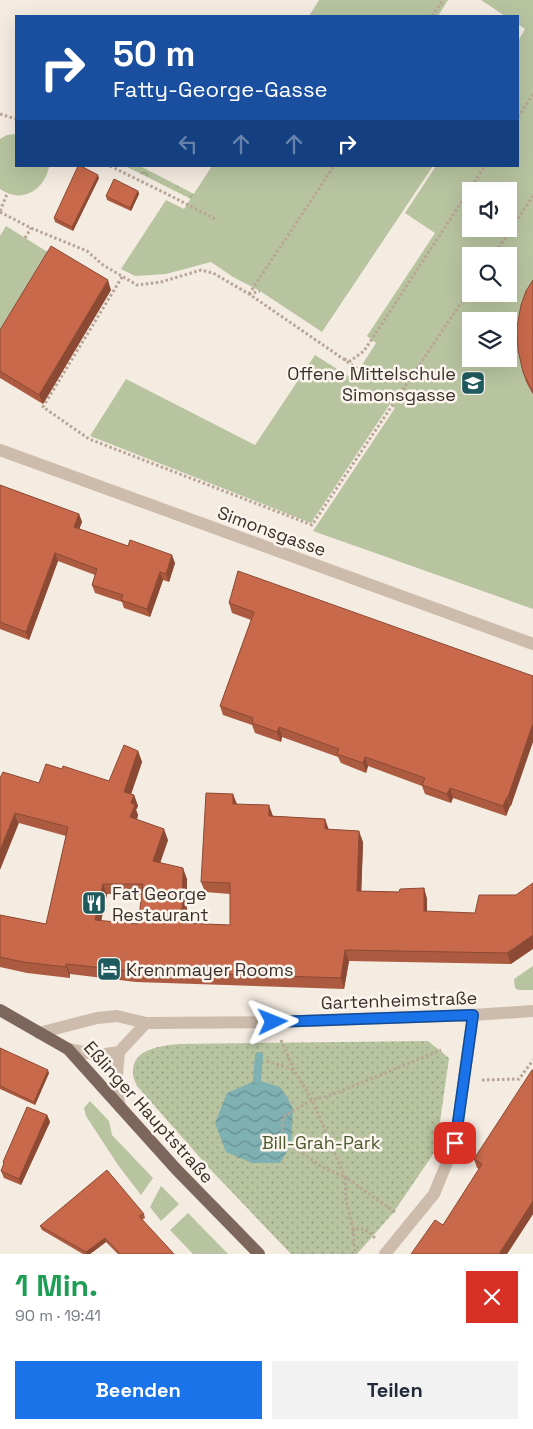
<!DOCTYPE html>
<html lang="de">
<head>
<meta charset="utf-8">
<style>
	:root { --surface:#fff; --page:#f2f2f3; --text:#1f2937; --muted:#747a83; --accent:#1a73e8 }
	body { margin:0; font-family:"Space Grotesk",sans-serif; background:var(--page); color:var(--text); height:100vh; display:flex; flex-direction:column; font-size:19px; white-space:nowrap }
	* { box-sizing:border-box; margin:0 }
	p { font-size:16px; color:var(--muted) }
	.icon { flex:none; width:28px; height:28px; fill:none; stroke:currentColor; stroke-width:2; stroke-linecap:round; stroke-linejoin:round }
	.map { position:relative; height:1254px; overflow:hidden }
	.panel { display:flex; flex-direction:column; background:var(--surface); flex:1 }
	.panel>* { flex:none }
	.hud { position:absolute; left:15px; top:15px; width:504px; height:152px; border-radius:0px; box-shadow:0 5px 20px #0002; background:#1a4fa0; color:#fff; overflow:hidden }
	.buttons { position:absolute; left:462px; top:182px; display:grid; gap:10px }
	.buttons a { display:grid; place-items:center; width:55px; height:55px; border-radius:0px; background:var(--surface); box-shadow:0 5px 20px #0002; font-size:25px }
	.pin { position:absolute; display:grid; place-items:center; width:42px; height:42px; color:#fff; margin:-21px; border-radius:10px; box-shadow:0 2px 8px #0006 }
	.me { position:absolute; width:55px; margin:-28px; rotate:88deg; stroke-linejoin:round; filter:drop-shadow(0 0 4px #0008) }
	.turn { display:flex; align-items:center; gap:18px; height:105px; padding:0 15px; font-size:22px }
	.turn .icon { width:65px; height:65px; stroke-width:2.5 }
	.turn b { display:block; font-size:35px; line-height:42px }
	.lanes { display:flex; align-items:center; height:48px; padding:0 15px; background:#0003; justify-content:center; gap:25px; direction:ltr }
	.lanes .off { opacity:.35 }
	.round { display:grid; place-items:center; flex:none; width:52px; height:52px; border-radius:0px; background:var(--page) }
	.summary { display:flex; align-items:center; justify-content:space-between; height:85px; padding:0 15px }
	h1 { font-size:30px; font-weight:600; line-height:38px; color:#1e9e55 }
	.action { display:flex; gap:10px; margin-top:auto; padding:10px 15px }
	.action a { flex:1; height:58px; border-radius:0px; background:var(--accent); color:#fff; font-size:20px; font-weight:600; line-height:58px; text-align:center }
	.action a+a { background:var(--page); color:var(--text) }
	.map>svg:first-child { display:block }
</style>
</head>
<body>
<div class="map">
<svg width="533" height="1254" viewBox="0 0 533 1254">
	<defs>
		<pattern id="forest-crowns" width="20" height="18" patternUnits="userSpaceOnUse" patternTransform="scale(1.25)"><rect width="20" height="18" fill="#b8c4a0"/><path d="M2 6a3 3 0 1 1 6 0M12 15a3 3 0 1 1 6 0" fill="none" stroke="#97a083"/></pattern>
		<pattern id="park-dots" width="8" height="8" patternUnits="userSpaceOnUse" patternTransform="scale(1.25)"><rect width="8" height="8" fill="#b8c4a0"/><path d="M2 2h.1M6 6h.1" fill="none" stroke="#97a083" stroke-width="1.8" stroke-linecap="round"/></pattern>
		<pattern id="water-waves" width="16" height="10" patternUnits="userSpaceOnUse" patternTransform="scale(1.25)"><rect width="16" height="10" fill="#7fb0b2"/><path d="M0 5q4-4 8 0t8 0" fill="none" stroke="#699091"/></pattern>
	</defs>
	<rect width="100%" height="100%" fill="#f4ebe1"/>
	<path fill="#b8c4a0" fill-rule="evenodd" d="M319,0h129l-10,16h-129z
		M481,0h52v293l-7,89 7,14v213l-220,-78 82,-123 -5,-4 -79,119 -221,-87 36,-57 129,66 60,-90 38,24 23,-36 -9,-7 68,-103 -30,-20 31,-47h82v-125l7,-12 -7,-5v-8h-13zM471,191h38v38h-38zM471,256h38v38h-38zM471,321h38v38h-38z
		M16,134v32l33,1c-5,24 -28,37 -49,22v-50l7,-4z
		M212,166h221l-111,166 -62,-41 -27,-14 -22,-15 -45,12 -31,2 -14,-7 45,-69 18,9z
		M6,226l48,30 -54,89v-109z
		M533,966v24h-15l-3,-2 -1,-9z
		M90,1101l19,20 3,14 41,43 -12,17 -23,-30 -32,-49 -2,-8z
		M161,1186l18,18 -18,17 -11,-14z
		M188,1213l40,41h-35l-23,-24z"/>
	<path fill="url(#forest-crowns)" d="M125,166h15l54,28 -3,5z"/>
	<path fill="url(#park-dots)" d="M428,1041l21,17 -13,92 -43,63 -36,41h-66l-81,-85 -73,-83c-1,-3 -4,-8 -4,-12 -2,-25 27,-28 45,-30z"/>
	<path fill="url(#water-waves)" d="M257,1080l23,7 6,8 7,14 -2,36 -11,18h-28l-26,-11 -11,-29 12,-30z"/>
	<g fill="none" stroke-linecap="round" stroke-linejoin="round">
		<path stroke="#7fb0b2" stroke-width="8" d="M257,1080l2,-24"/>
		<path stroke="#b9a596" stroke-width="3" stroke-dasharray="2.5 2.5" stroke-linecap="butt" d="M432,16l11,-16
			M0,114l16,5
			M518,117l15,-23
			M110,166l59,29 46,24
			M0,211l7,-17
			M0,212l31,16 56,23 16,14 34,20 24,-3 40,-12 12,3 36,21 122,84
			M25,238l6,-10
			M493,256l40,-60
			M122,277l-79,130 46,32 223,86 159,-237
			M249,294l85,-128
			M249,294l11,-3
			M344,359l6,2 14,-10 121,-185
			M281,1040l13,30 18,30 33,77 50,35
			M267,1061l27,9
			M482,1080l37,-1 14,-19
			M353,1229l2,25
			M375,1238l-10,-9h-12l-7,-29 -1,-23 -23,-10 -40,-28 1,-22 29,-17 19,-5 110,-45"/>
		<path stroke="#cdbbac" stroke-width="12" d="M0,450l533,194
			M39,1033l58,-15 20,-2 29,7 127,-1 200,-7 60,-4
			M68,1049l31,6 20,-3 27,-29
			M119,1052l-3,33 4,22
			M385,1254l49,-60 21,-51 18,-128"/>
		<path stroke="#7d675c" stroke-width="12" d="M0,1010l68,39 108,120 83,85"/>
	</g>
	<path fill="#ac5a40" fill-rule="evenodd" d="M99,178l-26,53 -18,-9 -1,-4z
		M138,191l1,3 -8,17 -24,-11 -1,-4z
		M533,280v115l-7,-13 -3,-10z
		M111,290l-68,114 -43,-26v-48z
		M0,485l79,29 3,8 -3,7 96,34 -6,19 -6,-2 -13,37 -26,-9 -2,-6 -27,-9 -3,-8 3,-10 -37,-14 -29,79 -29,-11z
		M229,603l304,73 -22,130h-1l-4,10 -53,-18 -2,5 -26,-9 -3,-8 -54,-20 -2,7 -25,-10 -3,-6 -56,-20 -1,5 -26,-9 -3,-8 -29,-10 -3,-9 31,-86 -19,-7z
		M138,751l4,11 -11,32 3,1 4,11 -2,4 2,5 -1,5 31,20 -8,23 27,16v45l43,1v-31l-25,-2 -4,-10 36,-78 36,12 52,3 3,11 35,12 -2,49 38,1 25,-4 3,11v13l48,1 41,-18 -5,69 -162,-3 -5,28 -208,-7 -66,-8v4l-43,-5 -27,-6v-52l46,9 20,-88 -47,-13 -19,-45 39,5 23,-14 47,12zM107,894l35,1 -4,29 -37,-3z
		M0,1048l49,25 -14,32 -35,-16z
		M533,1070v144l-26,40 -64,-29 36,-56 -2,-1 -3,-9z
		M47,1115l3,7 -29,63 -17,-7 -3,-7 3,-7 -1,-2z
		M144,1214l1,4 -3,2 32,34h-56l-12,-12 -16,12h-7l-41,-24 -2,-4z"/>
	<path fill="#8c4a34" d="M98,175l1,3 -26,53 -1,-4z
		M138,191l1,3 -8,17 -1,-3z
		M108,280l3,10 -68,114 -4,-9z
		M79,514l3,8 -5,13 -3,-8z
		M55,553l3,8 -29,79 -3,-8z
		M172,555l3,8 -6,19 -3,-8z
		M160,572l3,8 -13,37 -3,-8z
		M533,723v19l-22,64 -3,-9z
		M279,727l3,10 -1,5 -4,-10z
		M138,751l4,11 -14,41 -4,-11z
		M365,757l3,9 -2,7 -3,-10z
		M450,788l3,10 -2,5 -4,-9z
		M233,794l4,10h-4z
		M134,795l4,11 -2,4 2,5 -4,13 -4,-11 1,-14z
		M507,797l3,9 -4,10 -3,-10z
		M269,805l4,11v11l-4,-11z
		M15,813l4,10 -19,47v-20z
		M325,819l4,11 -4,-1z
		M164,829l4,11 -11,32 -4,-11z
		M359,831l4,11 -2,60 -4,-11z
		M183,868l4,11 -1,55 -4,-11z
		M103,884l4,10 -8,37 -4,-11z
		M424,888l3,11v23l-3,-11z
		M533,935v14l-22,15 -4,-11z
		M345,950l4,11 -5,28 -3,-11z
		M66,964l4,10v4l-4,-11z
		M48,1070l1,3 -14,32 -1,-3z
		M47,1115l3,7 -29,63 -2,-6z
		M533,1201v13l-26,40h-8z
		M105,1238l1,4 -16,12h-4v-2z"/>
	<path fill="#c8694b" stroke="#8c4a34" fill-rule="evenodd" d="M78,166h3l17,9 -26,52 -18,-9z
		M114,179l24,12 -8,17 -24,-12z
		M51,246l57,34 -69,115 -39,-24v-41z
		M533,280v113l-10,-21 -5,-22 -1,-23 4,-22 5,-14z
		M0,485l79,29 -5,13 54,19 2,-6 42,15 -6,19 -6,-2 -13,37 -26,-9 2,-5 -31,-10 5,-16 -42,-16 -29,79 -26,-10z
		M238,571l295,105v47l-25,74h-1l-4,9 -53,-18 -3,6 -25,-9 3,-7 -60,-21 -2,6 -26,-9 2,-5 -60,-22 -2,5 -25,-9 1,-5 -33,-12 34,-94 -25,-9z
		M124,745l14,6 -14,41 10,3 -3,8 4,2 -5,12 34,12 -11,32 30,7 -1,55 48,2v-42l-29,-1 5,-89 27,1v10l36,1v11l56,3v10l34,2 -2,60 42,1 1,-3 24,-1v23l51,2 4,-18h37l17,-12v52l-26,18 -162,-3 -4,28 -209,-7 -66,-7v3l-43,-5 -23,-5v-42l46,9 22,-97 -53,-14 -15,37v-72l3,-6 36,11 7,-19 16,5 1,-3 46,15zM103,884h40l-5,40 -43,-4z
		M0,1048l48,22 -14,32 -34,-16z
		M532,1070h1v131l-34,53h-88l24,-34 8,5 39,-61 -8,-5z
		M27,1107l20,8 -28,64 -18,-8 3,-8 -1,-1z
		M107,1170l37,44 -5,2 35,38h-54l-15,-16 -19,14 -46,-26z"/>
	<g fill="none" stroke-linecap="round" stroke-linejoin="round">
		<defs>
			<path id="route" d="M273,1022l200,-7 -18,128"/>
		</defs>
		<use href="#route" stroke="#114b97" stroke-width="12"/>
		<use href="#route" stroke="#1a73e8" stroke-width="9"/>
	</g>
	<defs>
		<symbol id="school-square" viewBox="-11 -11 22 22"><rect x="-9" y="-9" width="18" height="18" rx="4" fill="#1f5a5e" stroke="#fbf5ee"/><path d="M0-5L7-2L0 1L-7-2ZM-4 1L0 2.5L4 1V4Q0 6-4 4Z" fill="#fff"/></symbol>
		<symbol id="restaurant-square" viewBox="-11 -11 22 22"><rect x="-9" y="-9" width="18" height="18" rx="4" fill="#1f5a5e" stroke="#fbf5ee"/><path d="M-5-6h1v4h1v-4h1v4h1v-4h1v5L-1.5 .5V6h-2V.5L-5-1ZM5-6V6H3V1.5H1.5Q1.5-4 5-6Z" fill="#fff"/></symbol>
		<symbol id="hotel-square" viewBox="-11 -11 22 22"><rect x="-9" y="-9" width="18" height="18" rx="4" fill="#1f5a5e" stroke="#fbf5ee"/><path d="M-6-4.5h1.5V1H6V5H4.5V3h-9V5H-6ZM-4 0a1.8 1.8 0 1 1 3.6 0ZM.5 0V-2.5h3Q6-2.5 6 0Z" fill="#fff"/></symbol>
	</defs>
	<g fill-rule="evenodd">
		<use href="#school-square" x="459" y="369" width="28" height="28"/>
		<use href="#restaurant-square" x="80" y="889" width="28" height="28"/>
		<use href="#hotel-square" x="95" y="955" width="28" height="28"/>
	</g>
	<g text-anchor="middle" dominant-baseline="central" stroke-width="5" stroke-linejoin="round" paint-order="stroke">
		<g font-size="18" fill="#3b302b" stroke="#fbf5ee" text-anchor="start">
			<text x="456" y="373" text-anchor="end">Offene Mittelschule<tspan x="456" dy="21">Simonsgasse</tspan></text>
			<text x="112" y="893">Fat George<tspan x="112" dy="21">Restaurant</tspan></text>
			<text x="126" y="969">Krennmayer Rooms</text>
		</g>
		<g font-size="18" fill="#3b302b" stroke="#fbf5ee">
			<text transform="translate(272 531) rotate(20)">Simonsgasse</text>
			<text transform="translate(399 1000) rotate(-2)">Gartenheimstraße</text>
			<text transform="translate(149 1112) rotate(48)">Eßlinger Hauptstraße</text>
		</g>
		<g font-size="18" fill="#4a5a2e" stroke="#fbf5ee">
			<text x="321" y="1142">Bill-Grah-Park</text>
		</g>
	</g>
</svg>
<div class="buttons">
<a><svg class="icon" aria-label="sound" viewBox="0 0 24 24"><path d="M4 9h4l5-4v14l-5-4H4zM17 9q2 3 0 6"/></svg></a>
<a><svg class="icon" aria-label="search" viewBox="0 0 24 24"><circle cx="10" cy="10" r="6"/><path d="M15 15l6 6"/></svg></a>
<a><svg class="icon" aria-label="layers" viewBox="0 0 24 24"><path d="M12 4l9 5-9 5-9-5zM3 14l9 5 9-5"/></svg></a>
</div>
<div class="pin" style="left:455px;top:1143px;background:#d93025"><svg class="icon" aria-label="arrive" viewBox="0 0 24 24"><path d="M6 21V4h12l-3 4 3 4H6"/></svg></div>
<svg class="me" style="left:273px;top:1022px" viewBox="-20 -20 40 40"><path d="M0-17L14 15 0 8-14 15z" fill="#1a73e8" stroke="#fff" stroke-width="4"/></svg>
<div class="hud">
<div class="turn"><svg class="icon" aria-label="right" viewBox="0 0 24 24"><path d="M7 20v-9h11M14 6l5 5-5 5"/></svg><div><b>50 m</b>Fatty-George-Gasse</div></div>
<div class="lanes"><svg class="icon off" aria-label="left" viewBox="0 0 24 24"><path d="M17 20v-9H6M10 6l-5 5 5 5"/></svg><svg class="icon off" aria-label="ahead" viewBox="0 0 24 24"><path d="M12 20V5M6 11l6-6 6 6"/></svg><svg class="icon off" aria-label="ahead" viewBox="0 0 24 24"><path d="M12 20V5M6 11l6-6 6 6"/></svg><svg class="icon" aria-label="right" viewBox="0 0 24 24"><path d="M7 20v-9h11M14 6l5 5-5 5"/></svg></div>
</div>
</div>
<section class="panel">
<div class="summary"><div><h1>1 Min.</h1><p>90 m · 19:41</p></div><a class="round" style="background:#d93025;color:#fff"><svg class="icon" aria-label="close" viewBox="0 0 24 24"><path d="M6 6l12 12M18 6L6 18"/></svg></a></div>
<div class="action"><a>Beenden</a><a>Teilen</a></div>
</section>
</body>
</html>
